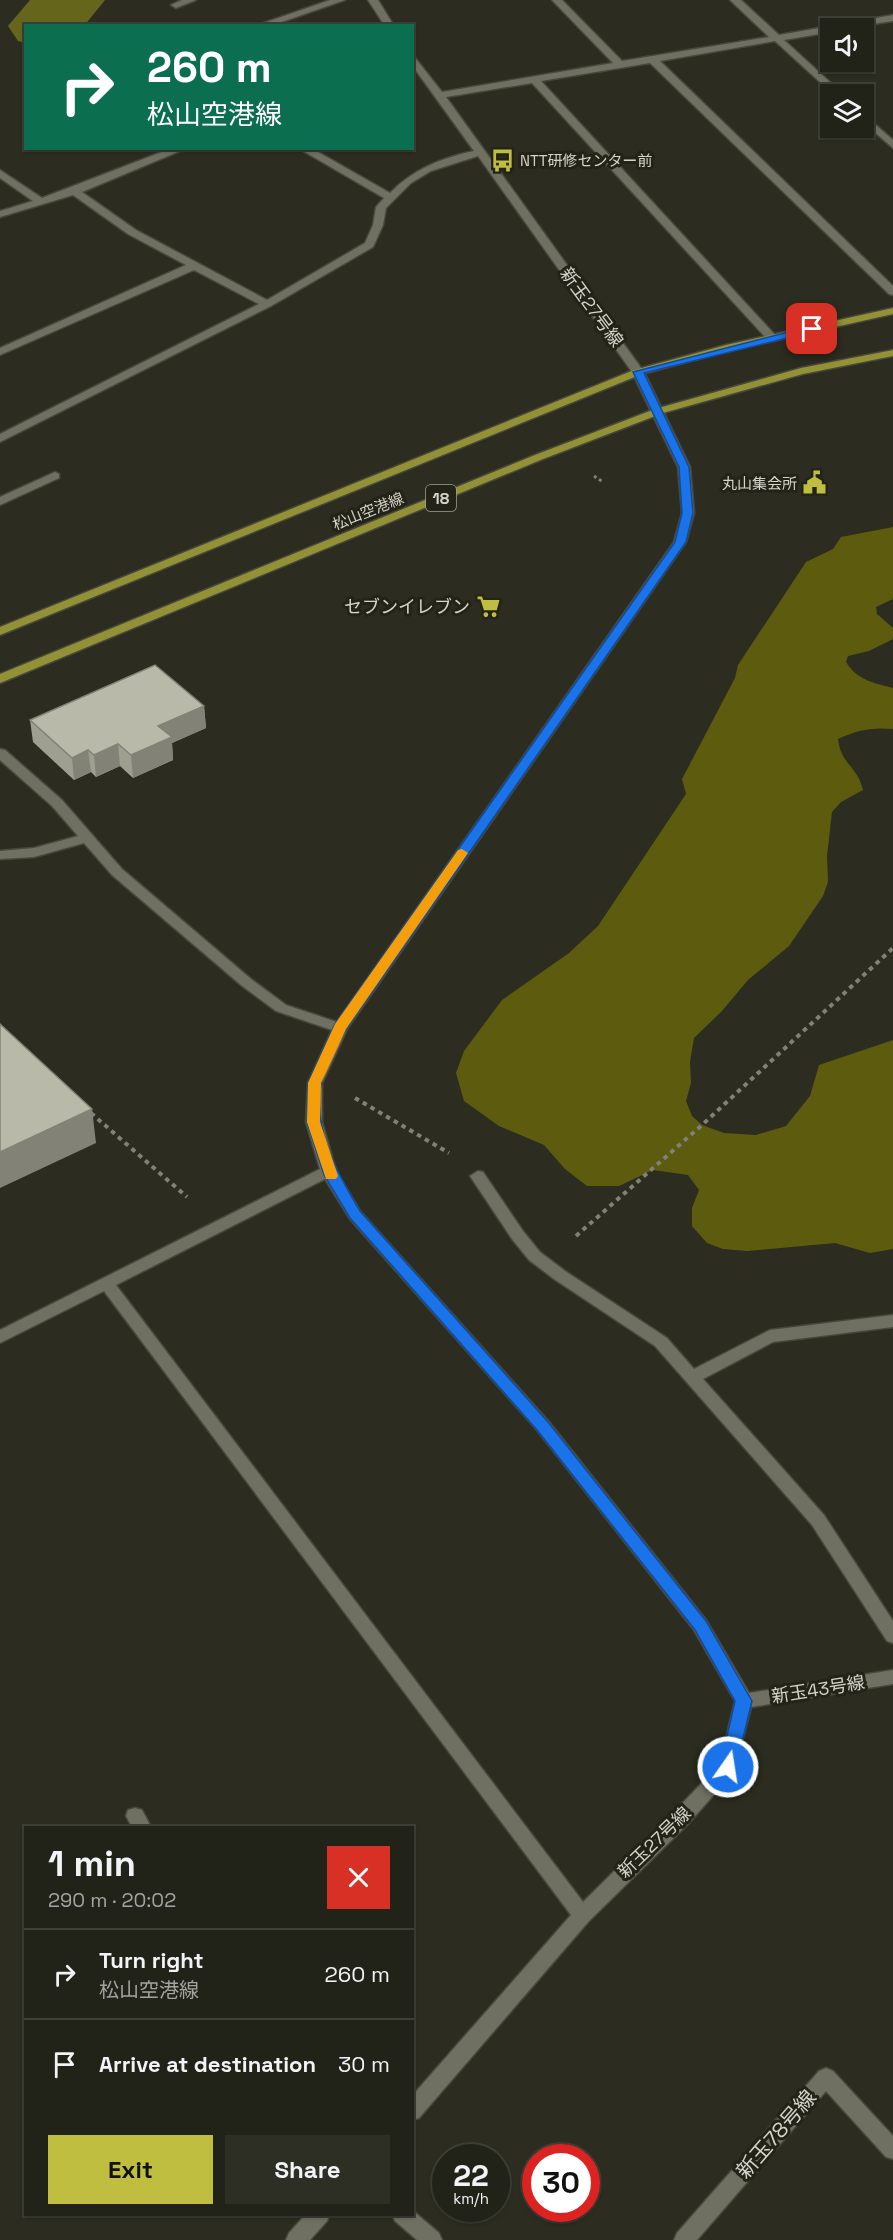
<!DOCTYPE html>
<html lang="en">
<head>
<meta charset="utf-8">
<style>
	:root { --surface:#212218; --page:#2d2f25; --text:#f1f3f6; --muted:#a2a4a2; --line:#3e3f37; --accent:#bfbe41 }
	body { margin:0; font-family:"Space Grotesk","Noto Sans JP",sans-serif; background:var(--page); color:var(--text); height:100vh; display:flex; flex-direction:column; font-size:22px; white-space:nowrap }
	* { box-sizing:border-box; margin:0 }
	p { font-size:20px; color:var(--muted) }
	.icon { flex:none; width:33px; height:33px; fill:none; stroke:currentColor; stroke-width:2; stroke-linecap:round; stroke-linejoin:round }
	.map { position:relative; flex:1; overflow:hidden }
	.panel { position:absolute; left:24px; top:1826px; width:390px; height:390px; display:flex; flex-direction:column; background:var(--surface); border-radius:0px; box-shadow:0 2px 4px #0004,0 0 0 2px var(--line) }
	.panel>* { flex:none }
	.guide { position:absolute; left:24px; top:24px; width:390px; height:126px; border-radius:0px; box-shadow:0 2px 4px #0004,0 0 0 2px var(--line); background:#0b6e4f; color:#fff; overflow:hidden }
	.buttons { position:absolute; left:820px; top:18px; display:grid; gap:12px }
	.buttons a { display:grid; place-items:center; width:54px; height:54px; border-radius:0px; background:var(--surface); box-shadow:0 2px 4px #0004,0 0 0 2px var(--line); font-size:30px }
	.speed { position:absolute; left:432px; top:2144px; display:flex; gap:12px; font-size:30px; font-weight:700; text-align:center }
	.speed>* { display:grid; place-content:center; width:78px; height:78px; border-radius:50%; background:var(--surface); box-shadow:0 2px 4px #0004,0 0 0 2px var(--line); line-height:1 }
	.speed small { font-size:15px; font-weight:400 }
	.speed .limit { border:9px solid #d22; background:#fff; color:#111 }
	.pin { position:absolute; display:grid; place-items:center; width:51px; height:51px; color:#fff; margin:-26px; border-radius:12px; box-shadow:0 3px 9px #0006 }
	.me { position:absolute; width:66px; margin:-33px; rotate:13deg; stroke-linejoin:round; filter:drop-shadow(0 0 4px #0008) }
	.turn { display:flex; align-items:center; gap:21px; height:126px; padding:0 24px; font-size:27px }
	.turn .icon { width:78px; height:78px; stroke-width:2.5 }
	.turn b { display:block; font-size:42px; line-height:51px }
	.round { display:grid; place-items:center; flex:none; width:63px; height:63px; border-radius:0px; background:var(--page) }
	.summary { display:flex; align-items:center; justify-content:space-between; height:102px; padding:0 24px }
	h1 { font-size:36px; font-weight:800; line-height:45px }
	.cta { display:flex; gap:12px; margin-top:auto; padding:12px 24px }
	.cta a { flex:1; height:69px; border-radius:0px; background:var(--accent); color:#111; font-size:24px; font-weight:800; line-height:69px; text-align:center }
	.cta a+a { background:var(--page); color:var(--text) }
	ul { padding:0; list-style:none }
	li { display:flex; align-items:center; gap:18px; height:90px; padding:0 24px; border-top:2px solid var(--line) }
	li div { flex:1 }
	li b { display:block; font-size:22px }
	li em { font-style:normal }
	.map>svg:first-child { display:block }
</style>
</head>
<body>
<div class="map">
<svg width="893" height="2240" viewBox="0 0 893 2240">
	<rect width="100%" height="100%" fill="#2c2d20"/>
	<path fill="#5c5b0e" d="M893,527v72l-17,8 1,7 16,14v11l-24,12 -21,5 -2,6c11,18 28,21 47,26v41c-21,-2 -36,1 -55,10 3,26 19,26 25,51l-22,12 -9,10 -5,44 1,26 -5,14 -34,50 -41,34 -26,31 -28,27 -4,24 1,21 -5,18 6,15 10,9 22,8 32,2 30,-9 24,-30 9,-31 74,-25v209l-23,4 -35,-10 -88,8 -24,-2 -16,-6 -15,-17v-18l7,-18 -11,-15 -35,-5 -34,16h-32l-22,-17 -21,-24 -45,-19 -35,-25 -8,-28 8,-22 38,-51 67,-47 29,-27 88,-132 -4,-15 53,-101 3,-13 68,-103 27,-13 8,-12z"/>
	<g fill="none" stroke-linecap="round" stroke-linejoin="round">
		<path fill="#66651c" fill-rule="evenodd" d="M30,0h75l-21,26h-58v17l-8,-2 -10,-15z"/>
		<defs>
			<path id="minor" d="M182,0h14l-20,8 -5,-3z
				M330,0h15l-75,26h-15z
				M368,0h10l16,26h-9z
				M552,0h10l60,61 147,-24 -39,-37h11l38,35 114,-20v6l-47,7h-15v4l-47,8 59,54h-10l-58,-53 -115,20 233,225v9l-4,-1 -239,-231 -109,18 235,255v4h-8l-236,-257 -86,14 198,275 46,95 4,46 -8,29 -339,487 -25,54v39l14,49 24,40 189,211 157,198 43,73 144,-23v14l-142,23 -17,65 -46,52 -99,97 -170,197 -7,2v-24l159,-181 -467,-624 -104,52v-13l320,-161 -14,-47 2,-39 24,-53 -56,-19 -35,-26 -129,-110 -28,-32 -50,14 -34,2v-8l34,-3 44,-12 -26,-30 -52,-46v-11l5,1 57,50 60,69 129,110 35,26 51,17 337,-480 8,-29 -4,-46 -46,-95 -154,-216 -47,15 -20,12 -25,25 -3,17 -10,22 -102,59 -271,136v-8l259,-130 -65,-34 -194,85v-7l186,-83 -58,-31 -55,-39 -73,22v-6l33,-10 -33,-23v-8l42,28 130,-50h15l-105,44 54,38 131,70 98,-57 8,-18 3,-18 8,-9 -86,-50h13l79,45c24,-24 51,-35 84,-42l-62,-86v-11l30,38 171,-29zM325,1179l25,40 187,211 157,200 41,71 -15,63 -46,48 -91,90 -467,-617z
				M864,115l29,25v8l-29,-25z
				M55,472l4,2v4l-59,27v-8z
				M478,1171l5,1 40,59 17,21 25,19 102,67 27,31 76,-39 123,-15v12l-120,15 -70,37 121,136 69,106v22l-6,-2 -75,-116 -157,-179 -101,-67 -25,-19 -17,-21 -42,-63z
				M135,1808l7,2 9,17h-19l-6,-11 2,-6z
				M826,2068l7,3 60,65v23l-7,-2 -60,-66 -129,149h-23l3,-7 142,-162z
				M412,2210l27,23 3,7h-25l-22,-19 -3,-7h20z
				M306,2214h24l-3,7 -17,19h-24l3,-7z"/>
			<path id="primary" d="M893,308v6l-165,37 -86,23 -642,261v-8l634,-257 92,-25z
				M893,350v6l-90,18 -140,39 -120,46 -543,224v-9l535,-219 120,-46 146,-41z"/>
		</defs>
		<use href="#minor" stroke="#47473c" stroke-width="3"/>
		<use href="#primary" stroke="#47473c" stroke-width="3"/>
		<path stroke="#818177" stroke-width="3" stroke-dasharray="3 3" stroke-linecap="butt" d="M594,476l9,6"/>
		<path stroke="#818177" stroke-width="4" stroke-dasharray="4.5 4.5" stroke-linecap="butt" d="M355,1098l94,55
			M91,1113l96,84
			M576,1236l126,-111 191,-177"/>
		<use href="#minor" fill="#707062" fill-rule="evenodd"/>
		<use href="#primary" fill="#929136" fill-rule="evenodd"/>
	</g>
	<path fill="#9f9f91" d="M204,706l2,22 -34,15 1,17 -40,18 -13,-12 -24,11 -5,-5 -17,8 -41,-38 -3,-22z"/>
	<path fill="#828276" d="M204,706l2,22 -34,15 1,17 -40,18 -2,-23 27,-29z
		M118,744l2,22 -24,11 -2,-22z
		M88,750l3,22 -17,8 -2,-22z
		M92,1109l4,34 -96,45v-36z"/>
	<path fill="#b9b9a9" stroke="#828276" stroke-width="1.5" d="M155,665l49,41 -46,20 14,11 -41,18 -13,-11 -24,11 -6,-5 -16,8 -42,-38z
		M0,1024l92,85 -92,43z"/>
	<path fill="#1a73e8" stroke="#114b97" stroke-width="1.5" d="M812,326l4,1v4l-172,42 45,94 4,46 -7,29 -340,487c-8,16 -22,37 -25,55 -8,46 16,89 39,127l188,211 158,199 46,80 -16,66 -2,5h-12l-2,-5 15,-66 -40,-71 -158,-200 -187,-212 -26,-43 -17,-53 1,-39 27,-59 340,-482 7,-29 -3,-46 -46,-95z"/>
	<path fill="#f59e0b" d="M462,849l6,4 -122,176 -25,54 -1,39 18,54 -2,3h-10l-19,-57 1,-39 27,-59 123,-174z"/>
	<defs>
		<symbol id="bus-bare" viewBox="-9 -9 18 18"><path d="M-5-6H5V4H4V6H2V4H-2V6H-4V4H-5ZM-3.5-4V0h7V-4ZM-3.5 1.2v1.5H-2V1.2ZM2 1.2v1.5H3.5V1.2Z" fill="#bfbe41" stroke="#232317" stroke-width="2.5" paint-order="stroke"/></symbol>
		<symbol id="civic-bare" viewBox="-9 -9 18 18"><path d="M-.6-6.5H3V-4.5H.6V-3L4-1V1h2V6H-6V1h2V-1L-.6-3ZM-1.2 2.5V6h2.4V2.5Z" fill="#bfbe41" stroke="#232317" stroke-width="2.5" paint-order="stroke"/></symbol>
		<symbol id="supermarket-bare" viewBox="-9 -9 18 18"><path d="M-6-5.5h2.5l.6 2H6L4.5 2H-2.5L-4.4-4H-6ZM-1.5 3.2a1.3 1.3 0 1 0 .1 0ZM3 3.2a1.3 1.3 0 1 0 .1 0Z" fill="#bfbe41" stroke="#232317" stroke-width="2.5" paint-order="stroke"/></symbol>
	</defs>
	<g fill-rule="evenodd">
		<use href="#bus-bare" x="486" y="144" width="33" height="33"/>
		<use href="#civic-bare" x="798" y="466" width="33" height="33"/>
		<use href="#supermarket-bare" x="472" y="590" width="33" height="33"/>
	</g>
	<g text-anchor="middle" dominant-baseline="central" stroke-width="6" stroke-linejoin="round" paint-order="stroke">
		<g font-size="15" fill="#d4d4cc" stroke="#232317" text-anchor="start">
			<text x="520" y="160">NTT研修センター前</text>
			<text x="797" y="483" text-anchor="end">丸山集会所</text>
		</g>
		<g font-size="15" fill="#d4d4cc" stroke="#232317">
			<text transform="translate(368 511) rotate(-22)">松山空港線</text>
		</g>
		<rect fill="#232317" stroke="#9f9f96" stroke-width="1.5" x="426" y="485" width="30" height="26" rx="4.5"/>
		<g font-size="16" font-weight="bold" fill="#d4d4cc">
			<text x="441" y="498">18</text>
		</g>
		<g font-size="18" fill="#d4d4cc" stroke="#232317">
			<text transform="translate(592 307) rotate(54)">新玉27号線</text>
			<text transform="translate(818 1689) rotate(-9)">新玉43号線</text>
			<text transform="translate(654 1842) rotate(-44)">新玉27号線</text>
		</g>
		<g font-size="18" fill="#d4d4cc" stroke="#232317" text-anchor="end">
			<text x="470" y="606">セブンイレブン</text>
		</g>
		<g font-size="21" fill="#d4d4cc" stroke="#232317">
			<text transform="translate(776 2134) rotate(-49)">新玉78号線</text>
		</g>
	</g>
</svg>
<div class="buttons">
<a><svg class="icon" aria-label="sound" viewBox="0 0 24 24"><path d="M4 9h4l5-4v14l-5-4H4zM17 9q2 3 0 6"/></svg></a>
<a><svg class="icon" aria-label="layers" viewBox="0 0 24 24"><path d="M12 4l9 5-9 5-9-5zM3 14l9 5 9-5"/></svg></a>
</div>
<div class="speed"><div>22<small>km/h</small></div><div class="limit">30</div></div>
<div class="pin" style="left:812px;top:329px;background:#d93025"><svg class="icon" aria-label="arrive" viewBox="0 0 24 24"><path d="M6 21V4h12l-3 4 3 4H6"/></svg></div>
<svg class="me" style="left:728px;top:1767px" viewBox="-20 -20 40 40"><circle r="17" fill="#1a73e8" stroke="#fff" stroke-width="3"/><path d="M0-11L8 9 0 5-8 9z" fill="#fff"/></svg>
<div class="guide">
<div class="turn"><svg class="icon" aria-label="right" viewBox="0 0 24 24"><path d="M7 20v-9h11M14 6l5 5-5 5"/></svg><div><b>260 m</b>松山空港線</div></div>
</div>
<section class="panel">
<div class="summary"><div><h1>1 min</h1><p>290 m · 20:02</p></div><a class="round" style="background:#d93025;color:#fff"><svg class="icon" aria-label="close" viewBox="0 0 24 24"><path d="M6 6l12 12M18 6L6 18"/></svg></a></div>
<ul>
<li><svg class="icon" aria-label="right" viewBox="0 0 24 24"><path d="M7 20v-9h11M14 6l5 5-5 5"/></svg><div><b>Turn right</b><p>松山空港線</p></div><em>260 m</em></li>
<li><svg class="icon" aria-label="arrive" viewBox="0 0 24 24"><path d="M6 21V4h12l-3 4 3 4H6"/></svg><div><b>Arrive at destination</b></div><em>30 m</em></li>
</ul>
<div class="cta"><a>Exit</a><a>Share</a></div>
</section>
</div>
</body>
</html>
